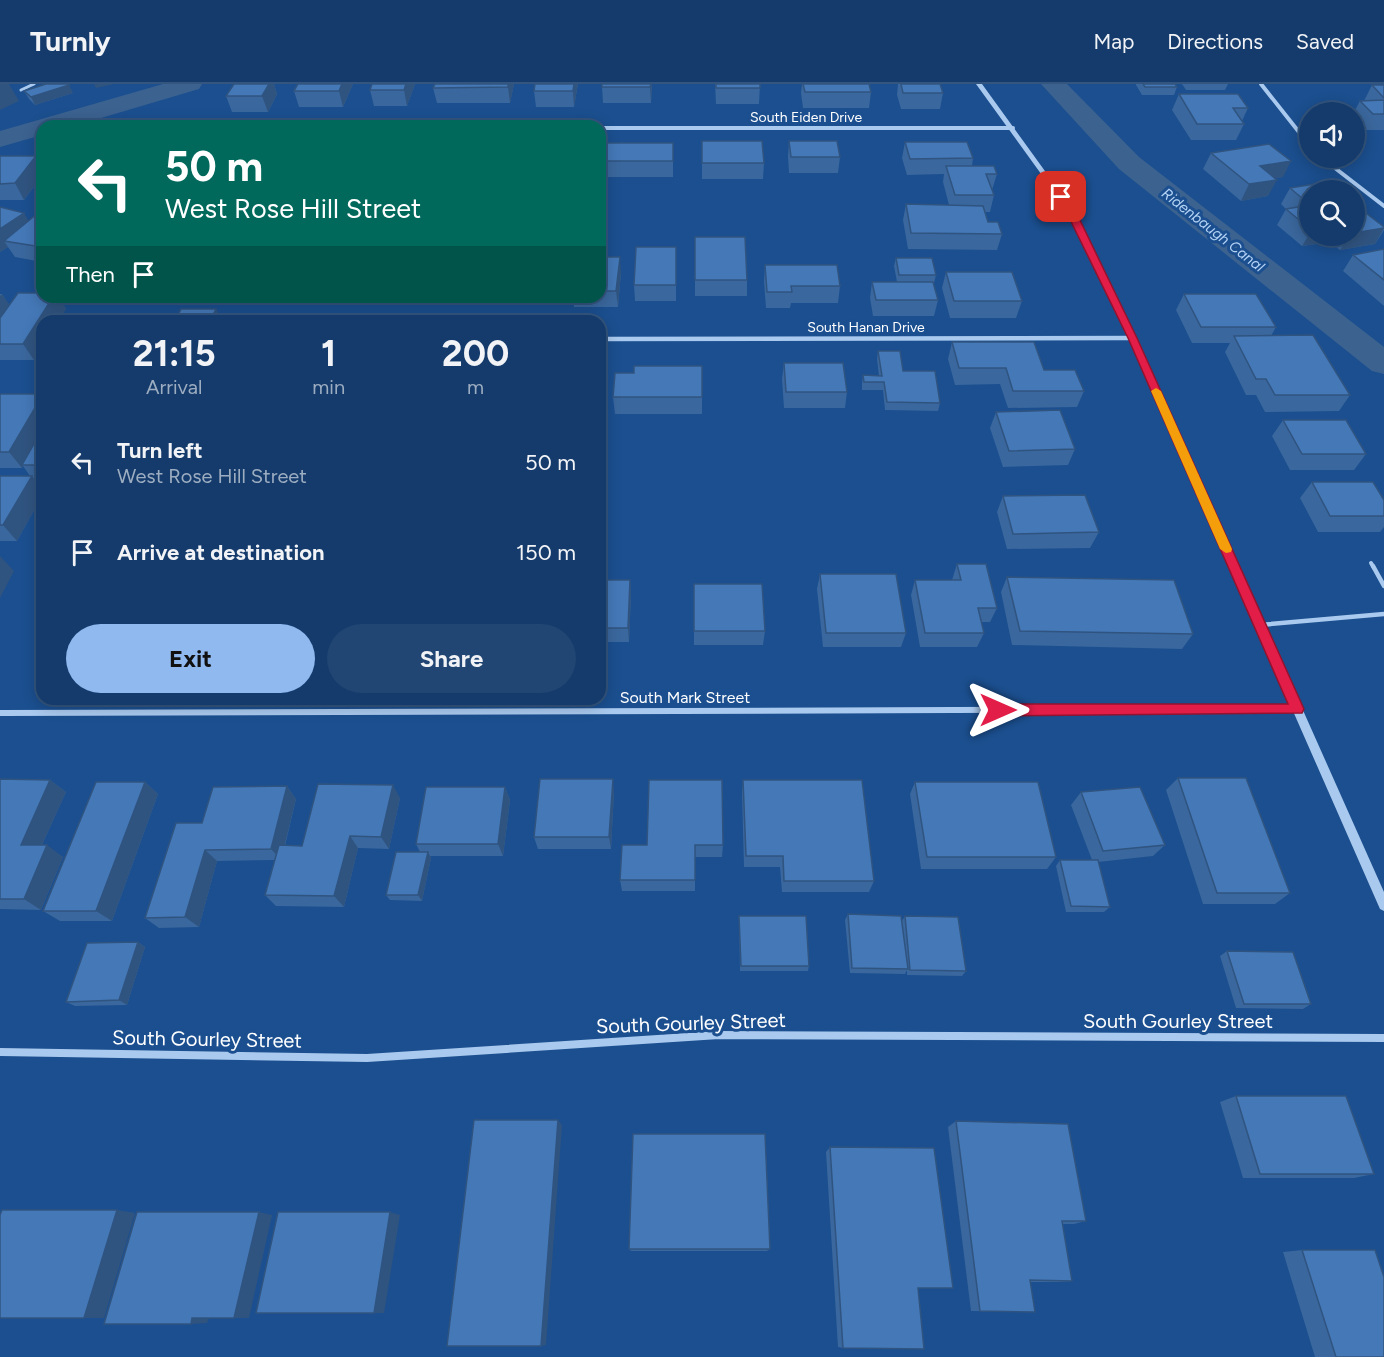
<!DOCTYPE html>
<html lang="en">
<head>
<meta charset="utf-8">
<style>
	:root { --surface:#143b6b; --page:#214673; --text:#f1f3f6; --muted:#9dadc1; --line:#33557e; --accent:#90b9f0 }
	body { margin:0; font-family:Figtree,sans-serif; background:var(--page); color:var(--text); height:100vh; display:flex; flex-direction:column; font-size:22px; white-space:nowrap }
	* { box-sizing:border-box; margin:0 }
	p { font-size:20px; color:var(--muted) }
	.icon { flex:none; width:33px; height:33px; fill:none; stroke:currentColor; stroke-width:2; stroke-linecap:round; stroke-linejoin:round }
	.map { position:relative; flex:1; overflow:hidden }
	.drawer { position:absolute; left:36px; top:231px; width:570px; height:390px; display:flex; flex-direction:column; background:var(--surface); border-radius:18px; box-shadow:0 3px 15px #0003,0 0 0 2px var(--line) }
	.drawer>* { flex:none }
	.top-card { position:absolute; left:36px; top:36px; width:570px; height:183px; border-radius:18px; box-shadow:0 3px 15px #0003,0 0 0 2px var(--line); background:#00695c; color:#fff; overflow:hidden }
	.tools { position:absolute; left:1299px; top:18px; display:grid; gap:12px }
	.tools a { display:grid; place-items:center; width:66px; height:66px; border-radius:50%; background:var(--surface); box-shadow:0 3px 15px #0003,0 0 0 2px var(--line); font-size:30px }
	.pin { position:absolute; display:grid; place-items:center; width:51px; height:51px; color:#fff; margin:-26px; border-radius:12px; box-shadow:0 3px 9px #0006 }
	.me { position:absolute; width:66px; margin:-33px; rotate:90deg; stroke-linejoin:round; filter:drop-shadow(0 0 4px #0008) }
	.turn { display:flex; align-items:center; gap:21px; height:126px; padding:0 30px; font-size:27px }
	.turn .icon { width:78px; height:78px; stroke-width:2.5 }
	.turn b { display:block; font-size:42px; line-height:51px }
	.then { display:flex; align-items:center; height:57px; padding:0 30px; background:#0003; gap:12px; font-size:22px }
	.eta { display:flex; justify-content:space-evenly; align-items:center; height:102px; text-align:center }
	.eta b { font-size:36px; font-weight:700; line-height:42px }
	.primary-button { display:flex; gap:12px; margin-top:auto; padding:12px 30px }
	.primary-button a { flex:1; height:69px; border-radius:36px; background:var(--accent); color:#111; font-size:24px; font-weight:700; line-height:69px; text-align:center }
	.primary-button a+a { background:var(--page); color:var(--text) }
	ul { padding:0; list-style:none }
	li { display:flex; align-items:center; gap:18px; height:90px; padding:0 30px }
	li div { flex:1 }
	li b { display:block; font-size:22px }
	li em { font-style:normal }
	header { display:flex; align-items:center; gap:36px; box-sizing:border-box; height:84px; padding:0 30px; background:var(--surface); border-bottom:2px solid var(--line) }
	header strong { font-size:28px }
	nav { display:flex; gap:33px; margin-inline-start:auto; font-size:21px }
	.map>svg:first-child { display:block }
</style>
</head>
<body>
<header>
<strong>Turnly</strong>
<nav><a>Map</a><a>Directions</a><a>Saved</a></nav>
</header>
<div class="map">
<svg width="1384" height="1273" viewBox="0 0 1384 1273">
	<rect width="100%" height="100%" fill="#1b4f8f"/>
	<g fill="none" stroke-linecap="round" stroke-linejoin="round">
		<path fill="#3c6290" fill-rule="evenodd" d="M163,0h39l-3,5 -125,37h-32v9l-42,12v-16z
			M1041,0h26l72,73 245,190v27l-12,-3 -253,-202z"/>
		<path stroke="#a9c9ee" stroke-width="3" d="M21,6l13,-6"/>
		<path stroke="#a9c9ee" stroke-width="4" d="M1371,479l3,5"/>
		<path stroke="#a9c9ee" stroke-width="4.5" d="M1373,482l11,20
			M1260,541l124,-11"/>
		<path stroke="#a9c9ee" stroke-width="4" d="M1261,0l49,62
			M600,44h413
			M1322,74l62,48"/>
		<path stroke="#a9c9ee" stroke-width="4.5" d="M600,255l533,-1"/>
		<path stroke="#a9c9ee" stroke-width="6" d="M1,629l1297,-4"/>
		<path stroke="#a9c9ee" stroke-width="8" d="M0,968l367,6 352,-23 665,3"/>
		<path fill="#a9c9ee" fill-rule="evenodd" d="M976,0h6l94,130 61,124 247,554v19l-4,-2 -251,-571 -59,-124z"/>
	</g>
	<path fill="#3a679d" d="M234,0h40l3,10 -9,18h-36l-6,-16z
		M298,0h55l-10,23h-44l-5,-16z
		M415,0l-8,22h-33l-4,-16z
		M435,0h79l-4,19h-73l-4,-15z
		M578,0l-4,23h-38l-2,-16z
		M652,0l-1,19h-48l-1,-16z
		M715,0h45l-1,20h-43z
		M802,0h71h-4l2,8 -2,16h-66l-2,-15z
		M898,0h42l3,9 -3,16h-39l-4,-14z
		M1136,0h39l2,3 -3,8h-32l-6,-10z
		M1182,0h46l-3,6h-39z
		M1372,1h12v45h-20l-10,-11v-7l6,-11h4z
		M24,7l49,2 -38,12 -6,-6z
		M1179,10l69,14 -6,13 2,3 -8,16h-45l-19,-30z
		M702,57l62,22 -1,16h-61z
		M789,57l51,16 -2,16h-49l-1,-16z
		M905,58l68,16 -1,8 25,8 -5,16 2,5 -4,17h-5l3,10 14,12 -5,16 -89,-1 -5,-29 3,-16 43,1 -6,-23 1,-8 -37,1 -5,-17z
		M1211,69l72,24 -8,1 -7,18 -27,5 -38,-32z
		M0,72l42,11v9l-18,24h-24z
		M673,75v18h-71l-1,-16z
		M1290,104l20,2v46h44l30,-9v3l-9,14 -35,6 -10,-8 -28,4 -25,-21 9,-16 -5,-5z
		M0,123l29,14 13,-7v48l-27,-5 -7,-10 -8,5z
		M695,153l52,43v16h-52z
		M1384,165v57l-41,-35 10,-16z
		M600,173l21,16 -3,34h-44l-1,-10h27z
		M896,174l40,17 -2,8h-1l5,17 -4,16h-61l-3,-18 2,-16h25l-3,-16z
		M676,179v38h-41l-1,-16z
		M765,181l75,21 -2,17h-47l-1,5h-24l-2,-26z
		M946,188l76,29 -6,17h-66l-8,-30z
		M0,210h2l7,11 33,-8h17l7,12 -24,12v26l-8,13h-34z
		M1184,210l92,33 -5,9 79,59 -11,16 -74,1 -9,-17h-10l-21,-43 5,-9h-38l-16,-33z
		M227,213h39l-3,7 -33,1z
		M369,213h39l-2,7h-34z
		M430,213h47l-2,8h-43z
		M485,213h35l-1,6h-33z
		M952,258l92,28 40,21 -7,16 -69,1 -8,-24 -45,1 -7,-26z
		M878,267l62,52 -2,8 -53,-1 -2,-20h-21v-6l1,-9 16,1 -2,-17z
		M784,279l63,29 -2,16h-61l-2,-29z
		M702,282v48h-87l-2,-17 21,-24z
		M0,310h42v87h-6l6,8v7l-25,45h-17v-65h30l-7,-10 -1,2h-22z
		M996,328l79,37 -7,16 -65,2 -13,-39z
		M1283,336l83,34 -12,16h-64l-18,-34z
		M1312,398l72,18v27l-4,5h-62l-18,-34z
		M1003,412l96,36 -9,16 -83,1 -10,-37z
		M957,480l40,44 -7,14h-9l3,11 -7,14h-57l-9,-52 4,-15h37z
		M820,490l86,59 -5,14h-78l-6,-58z
		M1007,493l186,57 -11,15 -170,-4 -11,-53z
		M600,496h30l1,15 -2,47h-29z
		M694,500l71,47 -2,14h-69z
		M1178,694l112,115 -15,11h-72l-37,-114z
		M0,695l50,1 16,12 -24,53 21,12 -22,53 -41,-1z
		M743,696l131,101 -5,11h-87l-2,-25h-36l-2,-74z
		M145,698l13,12 -46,127h-52l-17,-10z
		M915,698l141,75 -9,12h-126l-11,-75z
		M287,702l9,13 -11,47h17l98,-48 -11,51 -31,-1 -14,59 -68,-1 -11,-11 10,-35 -58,1 -18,66 -40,1 -14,-10 57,-95z
		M505,703l5,13 -7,56h-73l1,2 -9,43 -32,-1 -4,-5 34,-43 -4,-8z
		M614,708l-3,57h-73l-4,-12z
		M1081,708l84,53 -12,11 -55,6 12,45 -6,5h-38l-10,-46 4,-6h32l-21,-55z
		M647,761h76l-1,12h-27v34h-73l-2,-11z
		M848,830l54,7 3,-5 61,55 -4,5 -55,-1v-5l-2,4 -55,-1 -5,-53z
		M739,832l70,50 -1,5h-68z
		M138,858l7,5 -18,58 -52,1 -9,-4z
		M1227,867l84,53 -8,5 -67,-1 -16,-52z
		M1236,1012l138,78 -20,4h-111l-23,-76z
		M956,1037l130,100 -12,3h-12l10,57 -12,1h-30l5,30 -64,-1 -23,-184z
		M830,1063l123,141h-35l-75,60 -5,-1 -12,-195z
		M629,1165h141l-3,2h-136z
		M1302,1166l82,107h-69l-32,-105z"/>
	<path fill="#305480" d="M0,0h9l10,17 -19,9z
		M94,0h20l-18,4z
		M269,0h5l3,10 -9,18 -6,-16z
		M342,0h11l-10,23 -4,-16z
		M406,0h9l-8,22 -3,-16z
		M508,0h6l-4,19 -2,-16z
		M574,0h4l-4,23 -1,-16z
		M651,0h1l-1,19 -1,-16z
		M69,1l4,8 -38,12 -4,-8z
		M36,72l6,11v9l-18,24 -9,-17z
		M1291,77l-8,16 -31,5 8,-16z
		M1277,96l-9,16 -27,5 8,-17z
		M24,129l10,17 -30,11 4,6 -8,5v-23z
		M1384,144l-9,16 -35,6 9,-14h5v-3z
		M1310,149v3h23l-3,6 -28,4z
		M620,173l1,16 -3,34 -2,-16z
		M2,210l11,16 -13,19v-33z
		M53,213h6l7,12 -7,12h-17v26l-8,13 -11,-16z
		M260,213h6l-3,7z
		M404,213h4l-2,7z
		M474,213h3l-2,8z
		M216,225l6,12h-12z
		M42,312v36l-20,33 1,1 -1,2 -13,-16z
		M32,392l10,13v7l-25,45 -14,-16z
		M0,472l14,15 -14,27z
		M630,496l1,15 -2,47 -1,-14z
		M613,695l1,13 -3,57 -2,-12z
		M50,696l16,12 -29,64 -16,-11z
		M145,698l13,12 -46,127 -16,-10z
		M393,701l7,13 -11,51 -8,-12z
		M287,702l9,13 -15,61 -10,-11z
		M505,703l5,13 -7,56 -5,-12z
		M350,752l8,12 -14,59 -10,-11z
		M47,761l16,12 -22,53 -17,-11z
		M205,766l12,11 -18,66 -14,-10z
		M428,768l3,6 -9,43 -4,-6z
		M138,858l7,5 -18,58 -8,-5z
		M558,1036l4,5 -16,220 -5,1z
		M117,1126l18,3 -31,105h-20z
		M259,1128l13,3 -23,103h-15z
		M390,1128l10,3 -16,98h-10z
		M192,1234h17l-2,5 -16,1z"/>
	<path fill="#4478b7" stroke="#305480" stroke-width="1.5" d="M46,0h21l2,1 -38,12 -7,-6z
		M234,0h35l-7,12h-36z
		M298,0h44l-3,7h-45z
		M372,0h34l-2,6h-34z
		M435,0h73v3l-75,1z
		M535,0h39l-1,7h-39z
		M602,0h49l-1,3h-48z
		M716,0h44v4h-44z
		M803,0h66l2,8h-66z
		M901,0h39l3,9h-40z
		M1143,0h32l2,3h-32z
		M1372,1h12v13z
		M1179,10h59l10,14h-15l11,16h-47z
		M1384,16v14h-11l-13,-13z
		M702,57h60l2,22h-62z
		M789,57h48l3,16h-49z
		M905,58h62l6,16 -63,1z
		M603,59h70v18h-72z
		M1269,60l22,17 -31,5 17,14 -28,4 -38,-31z
		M0,72h36l-21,27 -15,1z
		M946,82h48l3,8h-11l8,21h-39z
		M1327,98l10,8h-27v15l-20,-17z
		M906,120l77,2 5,16h10l4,12 -91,-1z
		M1354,120l30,23v1l-30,5z
		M1310,121v24l-24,-20z
		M0,123l24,6 -24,16z
		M38,129l4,1v33l-38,-6z
		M695,153h50l2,43h-52z
		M636,163h40v38h-42z
		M1384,165v31l-31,-25z
		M600,173h20l-4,34h-16z
		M896,174h36l4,17h-37z
		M765,181h72l3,21h-49l1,6h-25z
		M946,188h66l10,29h-68z
		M872,198h61l5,18h-62z
		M18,209h24v4h11l-30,47h-23v-26z
		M1184,210h72l20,33h-75z
		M181,225h35l-6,12h-35z
		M1313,251l37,60h-75l-9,-16h-10l-22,-43z
		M952,258h82l10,28h31l9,21h-71l-7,-23h-47z
		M878,267h22l3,20h32l5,32 -53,-1 -3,-20h-20l-1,-7 19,1z
		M784,279h59l4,29h-61z
		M634,282h68v31h-89l2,-24h19z
		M0,310h42v2l-33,56h-9z
		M1060,326l15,39 -66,2 -13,-39z
		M1283,336h63l20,34h-64z
		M42,346v35h-20z
		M0,392h32l-29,49h-3z
		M1312,398h61l11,18v16h-54z
		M1085,411l14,37 -86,2 -10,-38z
		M957,480h29l11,44h-19l6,25h-59l-10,-53h46z
		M820,490h76l10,59h-80z
		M1007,493l167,3 19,54 -173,-3z
		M600,496h30l-2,48h-28z
		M694,500h68l3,47h-71z
		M1178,694h68l44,115h-73z
		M0,695l50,1 -29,65h26l-23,54h-24z
		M540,695h73l-4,58h-75z
		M649,696h73l1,65h-28v35h-75l2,-35h25z
		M743,696h119l12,101h-90l-1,-25h-37z
		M96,698h49l-49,129h-53z
		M915,698h123l18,75h-129z
		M318,700l75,1 -12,52 -31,-1 -16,60 -69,-1 14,-50 23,1z
		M287,702l-16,63 -66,1 -20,67 -40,1 31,-95h26l11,-36z
		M426,703h79l-7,57h-82z
		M1140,703l25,58 -62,6 -22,-59z
		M396,768h32l-10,43h-32z
		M1060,776h38l12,47 -39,-1z
		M848,830l53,2 7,53 -56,-1z
		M739,832h67l3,50h-68z
		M905,832l53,1 8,54 -56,-1z
		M138,858l-19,58 -53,2 21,-59z
		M1227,867l66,1 18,52h-67z
		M1236,1012h110l28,78h-114z
		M474,1036h84l-17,226h-94z
		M956,1037l112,3 18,97h-24l10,60 -42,-1 5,32 -55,-1z
		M633,1050h132l5,115h-141z
		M830,1063l104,1 19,140h-35l6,61 -81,-1z
		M2,1126h115l-33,108h-84v-103z
		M137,1128h122l-25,106h-42l-1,6h-87z
		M278,1128h112l-16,101h-118z
		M1302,1166h73l9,27v80h-48z"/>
	<path fill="#e11d48" stroke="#92132f" stroke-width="1.5" d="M1058,111h6l13,19 60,124 167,371 -2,4 -304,3 -7,-6 7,-6h290l-160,-366z"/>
	<path fill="#f59e0b" d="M1156,304l5,3 71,158 -1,3 -5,1 -6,-4 -69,-158z"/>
	<g text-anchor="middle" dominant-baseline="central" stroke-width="6" stroke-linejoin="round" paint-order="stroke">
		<g font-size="14" fill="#fff" stroke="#1b4f8f">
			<text x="806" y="33">South Eiden Drive</text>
			<text x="866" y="243">South Hanan Drive</text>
		</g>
		<g font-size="15" font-style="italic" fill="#b5d3f5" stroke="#1b4f8f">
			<text transform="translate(1213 146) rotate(38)">Ridenbaugh Canal</text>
		</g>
		<g font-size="16" fill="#fff" stroke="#1b4f8f">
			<text x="685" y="613">South Mark Street</text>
		</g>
		<g font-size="20" fill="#fff" stroke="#1b4f8f">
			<text x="1178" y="937">South Gourley Street</text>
			<text transform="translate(691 939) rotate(-2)">South Gourley Street</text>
			<text transform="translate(207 955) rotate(1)">South Gourley Street</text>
		</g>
	</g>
</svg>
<div class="tools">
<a><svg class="icon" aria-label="sound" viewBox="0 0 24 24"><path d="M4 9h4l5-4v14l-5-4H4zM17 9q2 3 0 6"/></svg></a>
<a><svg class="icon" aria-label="search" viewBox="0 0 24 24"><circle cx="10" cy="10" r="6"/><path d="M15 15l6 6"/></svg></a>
</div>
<div class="pin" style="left:1061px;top:113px;background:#d93025"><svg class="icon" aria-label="arrive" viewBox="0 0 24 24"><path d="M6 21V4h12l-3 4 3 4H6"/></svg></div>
<svg class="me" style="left:998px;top:626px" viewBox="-20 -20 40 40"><path d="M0-17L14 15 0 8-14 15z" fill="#e11d48" stroke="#fff" stroke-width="4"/></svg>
<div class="top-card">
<div class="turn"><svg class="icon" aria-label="left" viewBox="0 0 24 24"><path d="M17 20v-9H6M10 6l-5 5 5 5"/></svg><div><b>50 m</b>West Rose Hill Street</div></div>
<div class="then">Then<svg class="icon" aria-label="arrive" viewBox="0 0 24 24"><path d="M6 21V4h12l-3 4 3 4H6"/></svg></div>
</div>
<section class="drawer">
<div class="eta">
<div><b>21:15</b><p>Arrival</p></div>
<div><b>1</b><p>min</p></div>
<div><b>200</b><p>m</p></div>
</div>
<ul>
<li><svg class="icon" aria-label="left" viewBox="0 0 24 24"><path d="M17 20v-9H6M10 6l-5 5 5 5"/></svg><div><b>Turn left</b><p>West Rose Hill Street</p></div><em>50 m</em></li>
<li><svg class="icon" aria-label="arrive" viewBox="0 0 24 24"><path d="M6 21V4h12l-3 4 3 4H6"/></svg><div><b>Arrive at destination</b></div><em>150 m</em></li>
</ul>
<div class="primary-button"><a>Exit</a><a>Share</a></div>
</section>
</div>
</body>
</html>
